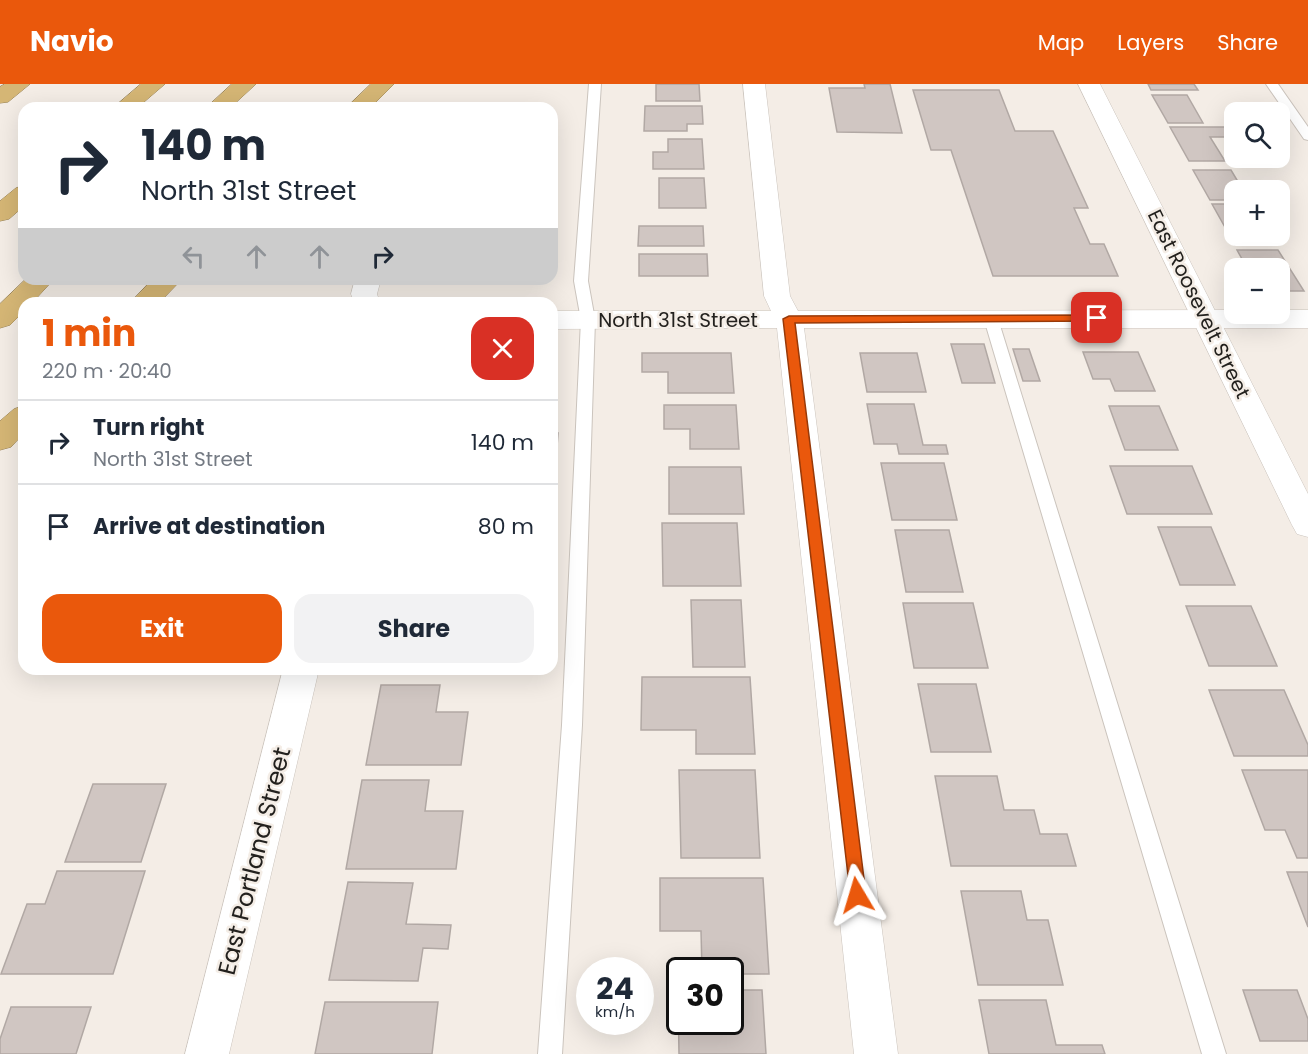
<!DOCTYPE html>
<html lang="en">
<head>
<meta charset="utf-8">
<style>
	:root { --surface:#fff; --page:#f2f2f3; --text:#1f2937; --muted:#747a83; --line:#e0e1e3; --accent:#ea580c }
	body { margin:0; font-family:Poppins,sans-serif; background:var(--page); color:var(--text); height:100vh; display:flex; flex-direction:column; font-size:22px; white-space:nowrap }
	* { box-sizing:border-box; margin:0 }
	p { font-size:20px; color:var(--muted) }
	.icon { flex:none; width:33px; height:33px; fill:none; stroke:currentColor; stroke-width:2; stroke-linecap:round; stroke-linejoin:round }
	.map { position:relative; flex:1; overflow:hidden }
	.sheet { position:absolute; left:18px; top:213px; width:540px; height:378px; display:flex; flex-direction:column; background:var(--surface); border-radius:18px; box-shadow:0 6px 24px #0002 }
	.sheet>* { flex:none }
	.banner { position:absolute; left:18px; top:18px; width:540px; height:183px; border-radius:18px; box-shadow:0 6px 24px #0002; background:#fff; color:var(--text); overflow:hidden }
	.buttons { position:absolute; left:1224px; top:18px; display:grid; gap:12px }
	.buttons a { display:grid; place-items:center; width:66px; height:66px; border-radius:12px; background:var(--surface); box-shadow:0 6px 24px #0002; font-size:30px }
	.speed { position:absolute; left:576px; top:873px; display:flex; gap:12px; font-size:30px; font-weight:700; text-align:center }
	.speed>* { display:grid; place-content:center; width:78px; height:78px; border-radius:50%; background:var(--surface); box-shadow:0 6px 24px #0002; line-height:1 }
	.speed small { font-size:15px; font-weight:400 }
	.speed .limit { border:3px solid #111; border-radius:9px; background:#fff; color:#111 }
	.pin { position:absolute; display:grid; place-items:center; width:51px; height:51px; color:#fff; margin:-26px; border-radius:12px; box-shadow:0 3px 9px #0006 }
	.me { position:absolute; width:66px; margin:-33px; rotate:353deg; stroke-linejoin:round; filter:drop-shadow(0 0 4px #0008) }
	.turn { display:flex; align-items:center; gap:21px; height:126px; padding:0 24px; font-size:27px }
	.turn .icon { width:78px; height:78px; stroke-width:2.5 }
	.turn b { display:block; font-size:42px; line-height:51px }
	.lanes { display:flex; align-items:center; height:57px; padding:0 24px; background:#0003; justify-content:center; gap:30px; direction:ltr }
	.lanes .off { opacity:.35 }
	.round { display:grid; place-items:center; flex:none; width:63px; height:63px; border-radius:18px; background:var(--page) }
	.head { display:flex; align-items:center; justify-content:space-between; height:102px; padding:0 24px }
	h1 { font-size:36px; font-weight:700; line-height:45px; color:var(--accent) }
	.action { display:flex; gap:12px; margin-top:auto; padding:12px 24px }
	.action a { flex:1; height:69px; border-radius:18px; background:var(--accent); color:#fff; font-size:24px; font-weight:700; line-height:69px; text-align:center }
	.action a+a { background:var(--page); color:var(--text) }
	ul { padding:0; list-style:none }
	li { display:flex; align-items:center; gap:18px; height:84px; padding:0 24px; border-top:2px solid var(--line) }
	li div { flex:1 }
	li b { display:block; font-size:22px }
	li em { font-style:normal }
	header { display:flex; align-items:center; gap:36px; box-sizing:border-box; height:84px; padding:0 30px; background:var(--accent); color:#fff }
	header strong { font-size:28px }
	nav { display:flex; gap:33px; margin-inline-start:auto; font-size:21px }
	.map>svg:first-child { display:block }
</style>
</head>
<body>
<header>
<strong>Navio</strong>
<nav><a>Map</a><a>Layers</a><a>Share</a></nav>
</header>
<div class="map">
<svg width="1308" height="970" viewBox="0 0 1308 970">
	<rect width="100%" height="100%" fill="#f4ede6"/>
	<path fill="#d0c6c2" stroke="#b1a8a4" stroke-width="1.5" d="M656,0h43l1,17h-44z
		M864,0h26l12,49 -65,-1 -8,-44h36z
		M1148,0h46l4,6h-47z
		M913,6h86l16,41h38l35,77h-14l16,36h14l14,32h-125l-42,-126h-20z
		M1152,11h35l16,28h-35z
		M645,22h57l1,18h-16v7h-43z
		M1170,43h55l5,10h-20l15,24h-36z
		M668,55h34l2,30h-51v-17h15z
		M1193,86h38l12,20h-9v10h-24z
		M659,94h45l2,30h-47z
		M1212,120h22v32h39l5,9h-43z
		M639,142h64l1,20h-66z
		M1237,166h41l26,41h-24v-23h-33z
		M639,170h68l1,22h-69z
		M444,195h65v2h-65z
		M951,260h33l11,39h-33z
		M1013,265h16l11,32h-17z
		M1083,268h55l17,39h-40l-5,-12h-17z
		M642,269h89l3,40h-66v-21h-26z
		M860,269h57l9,39h-59z
		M867,320h47l9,41h23l2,9h-49l-2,-10h-23z
		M664,321h72l3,44h-49v-20h-26z
		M1109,322h50l19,44h-53z
		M552,348l6,1 -1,14h-5z
		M881,379h63l13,57h-65z
		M1110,382h82l20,48h-85z
		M669,383h72l3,47h-75z
		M662,439h75l4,63h-78z
		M1158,443h53l24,58h-55z
		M895,446h54l14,62h-57z
		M691,516h50l4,67h-52z
		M903,519h70l15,65h-74z
		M1186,522h65l26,60h-68z
		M384,585h108l-1,5h-108z
		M642,593h108l5,77h-59v-24h-55z
		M918,600h58l15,68h-60z
		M381,601h59l-4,27h32l-7,53h-95z
		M1209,606h75l24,55v11h-74z
		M679,686h76l5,88h-79z
		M1242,686h66v88h-11l-12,-28h-20z
		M935,692h62l7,34h30l6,24h27l9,32h-125z
		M362,696h67l-4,31h38l-7,58h-110z
		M93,700h73l-25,78h-76z
		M57,787h88l-32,103h-112l26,-70h18z
		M1287,788h21v55z
		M660,794h103l6,96h-39v-4h-28l-1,-39h-41z
		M348,798l65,1 -7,41 45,1 -3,24 -25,-1 -5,33 -89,-1z
		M961,807h60l6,29h21l15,65h-85z
		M678,906l2,32h50v-32h32l4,64h-87z
		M1243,906h54l11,29v22h-48z
		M979,916h67l10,45h46l3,9h-116z
		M325,918h113l-6,52h-117z
		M11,923h80l-15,47h-76v-15z"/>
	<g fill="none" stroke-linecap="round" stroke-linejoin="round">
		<defs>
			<path id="lane" d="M589,0h12l-13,197 7,39 -13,405 -20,329h-24l24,-329 19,-405 -7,-39z
				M1266,0h12l30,43v13l-4,-1z
				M991,230l7,5 228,735h-24l-218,-735z"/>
			<path id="street" d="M743,0h22l25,212 8,15 436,-1v4h46v-4h28v18h-504l94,726h-44l-77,-726 -225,1v-18h219l-7,-15z
				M355,195h26l-4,15 3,9h-26l-3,-9z
				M283,585h36l-90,385h-44z"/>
			<path id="secondary" d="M1078,0h22l208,410v43l-11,-3 -5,-9z"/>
			<path id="highway" d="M5,0h25l-22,18 -8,1v-16z
				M141,0h24l-28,24h-24z
				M232,0h24l-26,24h-24z
				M371,0h23l-24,24h-24z
				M24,102v20l-15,13 -9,2v-20l16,-13z
				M26,195h28l-22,24h-8v8l-14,14 -10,3v-24z
				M153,195h29l-23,24h-29z
				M24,322v27l-13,14 -11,3v-29l14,-12z"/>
		</defs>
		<use href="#lane" stroke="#cbc4bd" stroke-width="2"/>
		<use href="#street" stroke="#cbc4bd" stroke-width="1"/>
		<use href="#secondary" stroke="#cbc4bd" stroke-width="1"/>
		<use href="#highway" stroke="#978257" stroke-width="1"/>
		<use href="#lane" fill="#fff" fill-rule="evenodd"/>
		<use href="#street" fill="#fff" fill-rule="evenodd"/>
		<use href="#secondary" fill="#fff" fill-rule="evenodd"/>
		<use href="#highway" fill="#d5b675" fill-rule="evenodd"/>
	</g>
	<path fill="#ea580c" stroke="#983908" stroke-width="1.5" d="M1097,231l4,1v5l-306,2 71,572 -3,6 -6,3 -6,-3 -68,-582 6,-3z"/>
	<g text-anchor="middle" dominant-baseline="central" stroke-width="5" stroke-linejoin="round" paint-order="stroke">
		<g font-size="20" fill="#23211e" stroke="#f4ede6">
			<text transform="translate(1199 220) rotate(64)">East Roosevelt Street</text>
			<text x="678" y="236">North 31st Street</text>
		</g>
		<g font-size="24" fill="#23211e" stroke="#f4ede6">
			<text transform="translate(254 777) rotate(-76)">East Portland Street</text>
		</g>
	</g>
</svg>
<div class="buttons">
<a><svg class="icon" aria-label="search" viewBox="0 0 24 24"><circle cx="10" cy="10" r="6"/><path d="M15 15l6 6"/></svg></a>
<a>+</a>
<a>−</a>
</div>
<div class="speed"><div>24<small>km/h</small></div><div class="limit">30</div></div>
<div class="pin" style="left:1097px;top:234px;background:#d93025"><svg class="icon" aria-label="arrive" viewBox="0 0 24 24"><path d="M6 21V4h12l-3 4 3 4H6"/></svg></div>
<svg class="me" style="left:857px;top:811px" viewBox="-20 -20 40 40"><path d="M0-17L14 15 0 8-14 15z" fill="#ea580c" stroke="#fff" stroke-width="4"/></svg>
<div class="banner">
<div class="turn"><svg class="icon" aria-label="right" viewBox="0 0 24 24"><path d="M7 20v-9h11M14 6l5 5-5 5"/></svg><div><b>140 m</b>North 31st Street</div></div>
<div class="lanes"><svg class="icon off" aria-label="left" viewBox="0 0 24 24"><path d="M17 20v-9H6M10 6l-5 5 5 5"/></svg><svg class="icon off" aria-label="ahead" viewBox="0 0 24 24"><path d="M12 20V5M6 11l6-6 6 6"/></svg><svg class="icon off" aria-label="ahead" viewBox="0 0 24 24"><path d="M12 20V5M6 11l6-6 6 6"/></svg><svg class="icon" aria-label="right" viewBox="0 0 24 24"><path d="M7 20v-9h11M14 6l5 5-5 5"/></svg></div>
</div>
<section class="sheet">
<div class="head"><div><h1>1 min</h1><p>220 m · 20:40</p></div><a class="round" style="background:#d93025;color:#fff"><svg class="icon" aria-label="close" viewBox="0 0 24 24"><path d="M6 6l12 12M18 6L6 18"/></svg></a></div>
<ul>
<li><svg class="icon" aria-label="right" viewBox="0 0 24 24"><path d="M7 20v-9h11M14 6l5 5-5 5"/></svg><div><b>Turn right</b><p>North 31st Street</p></div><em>140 m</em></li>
<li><svg class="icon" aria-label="arrive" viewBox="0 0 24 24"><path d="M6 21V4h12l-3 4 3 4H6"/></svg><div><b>Arrive at destination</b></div><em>80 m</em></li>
</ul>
<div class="action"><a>Exit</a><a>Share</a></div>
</section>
</div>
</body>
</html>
